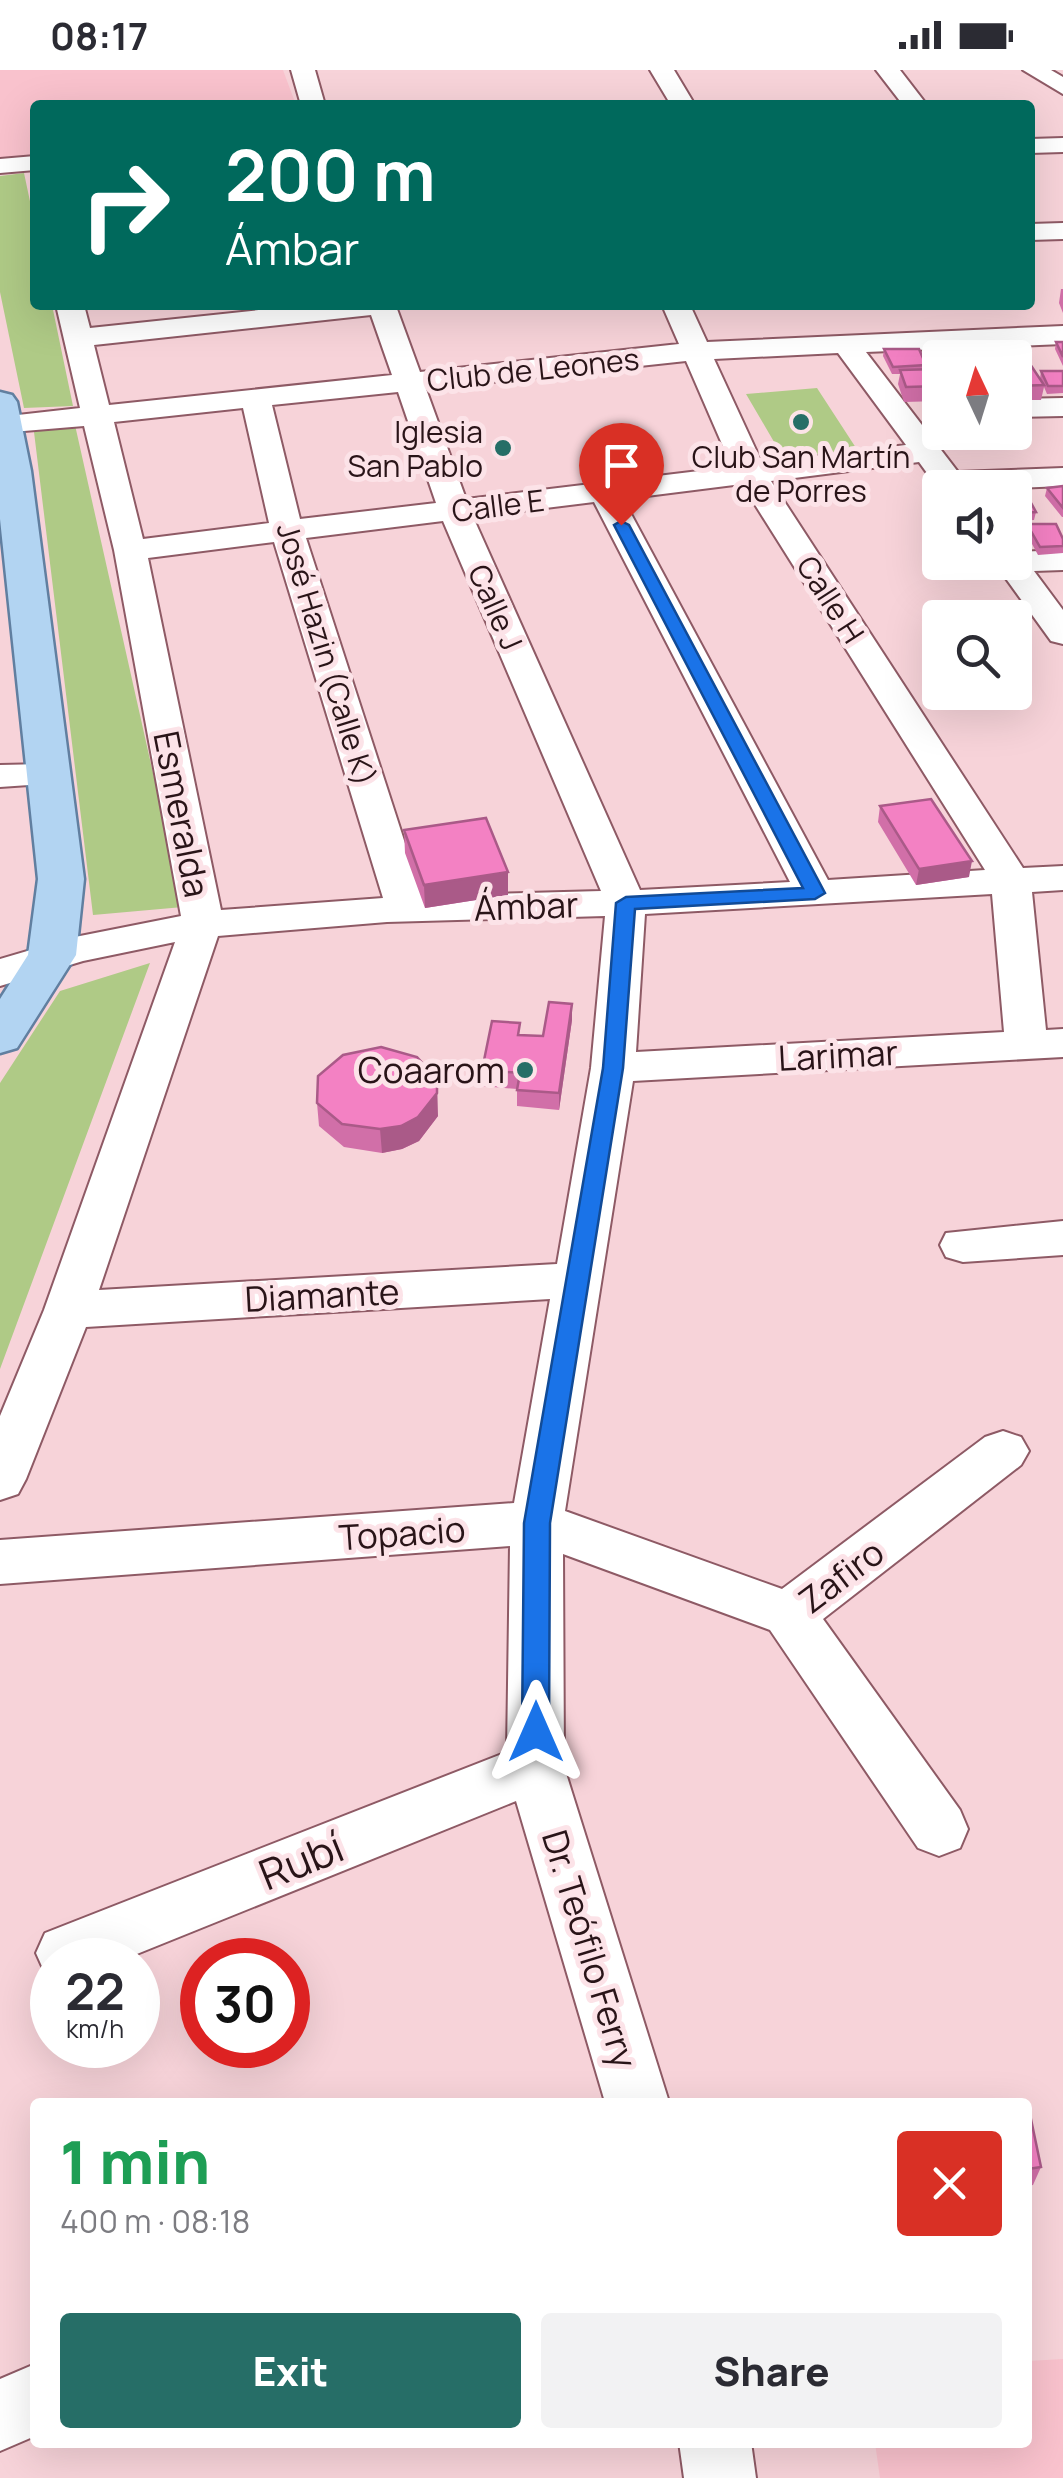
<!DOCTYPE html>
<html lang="en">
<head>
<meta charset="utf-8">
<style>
	:root { --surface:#fff; --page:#f2f2f3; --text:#2b2b33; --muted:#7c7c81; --accent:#266e67 }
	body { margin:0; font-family:Manrope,sans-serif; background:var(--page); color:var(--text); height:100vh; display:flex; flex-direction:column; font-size:38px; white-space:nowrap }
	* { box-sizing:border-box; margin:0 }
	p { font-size:32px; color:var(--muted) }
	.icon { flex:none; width:55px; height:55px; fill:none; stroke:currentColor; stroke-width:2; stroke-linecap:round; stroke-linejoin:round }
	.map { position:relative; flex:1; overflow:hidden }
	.panel { position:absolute; left:30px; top:2028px; width:1002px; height:350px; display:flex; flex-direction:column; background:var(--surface); border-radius:10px; box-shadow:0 10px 40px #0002 }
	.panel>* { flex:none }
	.hud { position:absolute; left:30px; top:30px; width:1005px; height:210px; border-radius:10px; box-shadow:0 10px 40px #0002; background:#00695c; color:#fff; overflow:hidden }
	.needle { width:65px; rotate:356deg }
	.buttons { position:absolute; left:922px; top:270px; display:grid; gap:20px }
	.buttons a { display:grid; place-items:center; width:110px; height:110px; border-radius:10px; background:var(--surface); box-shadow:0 10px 40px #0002; font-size:50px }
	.speed { position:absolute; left:30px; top:1868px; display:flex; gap:20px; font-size:50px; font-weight:700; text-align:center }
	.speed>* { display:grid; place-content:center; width:130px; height:130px; border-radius:50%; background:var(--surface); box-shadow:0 10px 40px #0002; line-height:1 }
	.speed small { font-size:25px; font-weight:400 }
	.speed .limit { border:15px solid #d22; background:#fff; color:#111 }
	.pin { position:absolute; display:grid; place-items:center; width:85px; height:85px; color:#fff; margin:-102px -42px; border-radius:50% 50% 50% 0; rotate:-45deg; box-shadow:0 0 10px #0007 }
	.pin .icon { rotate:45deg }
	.me { position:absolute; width:110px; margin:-55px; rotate:0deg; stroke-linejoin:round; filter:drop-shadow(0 0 8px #0008) }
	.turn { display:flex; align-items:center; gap:35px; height:210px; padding:0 30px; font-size:45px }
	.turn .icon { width:130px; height:130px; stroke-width:2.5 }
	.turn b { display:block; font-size:70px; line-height:85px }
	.round { display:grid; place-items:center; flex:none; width:105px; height:105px; border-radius:10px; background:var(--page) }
	.headline { display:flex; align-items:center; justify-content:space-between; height:170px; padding:0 30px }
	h1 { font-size:60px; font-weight:800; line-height:75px; color:#1e9e55 }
	.action { display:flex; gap:20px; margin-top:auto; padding:20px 30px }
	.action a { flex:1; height:115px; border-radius:10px; background:var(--accent); color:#fff; font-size:40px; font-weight:800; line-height:115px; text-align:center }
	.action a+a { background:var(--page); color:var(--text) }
	.status { display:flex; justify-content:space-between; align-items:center; height:70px; padding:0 50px; background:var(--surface); direction:ltr }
	.status svg { height:28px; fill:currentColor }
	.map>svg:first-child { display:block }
</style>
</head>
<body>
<div class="status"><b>08:17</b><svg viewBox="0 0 49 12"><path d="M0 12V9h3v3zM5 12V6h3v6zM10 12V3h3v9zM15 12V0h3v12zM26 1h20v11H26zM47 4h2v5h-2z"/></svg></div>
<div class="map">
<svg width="1063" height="2408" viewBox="0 0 1063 2408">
	<rect width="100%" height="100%" fill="#f7d3d9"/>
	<path fill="#f9c2cd" d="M0,0h283l13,35h-261v51l-35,4z
		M1063,2289v119h-183l-5,-35 153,-1v-81z"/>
	<path fill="#afca86" d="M24,103l11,52v80h17l21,101 -49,2 -24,-116v-116z
		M817,318l41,63 -74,8 -38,-65z
		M75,355l108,482 -90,8 -59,-483z
		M150,893l-150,406v-286l60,-92z"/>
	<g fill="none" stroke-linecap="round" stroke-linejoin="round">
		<defs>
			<path id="minor" d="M291,0h24l10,35h-24z
				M650,0h24l21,35h-24z
				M876,0h24l27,35h-24z
				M1023,0h28l12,7v17z
				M1063,68v14l-33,1v-14z
				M35,86v14l-35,3v-14z
				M1063,153v16l-33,1v-16z
				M56,235h28l6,23 217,-23h93l-3,4 23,63 259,-28 -17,-39h28l17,37 356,-16v18l-197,8 92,120 105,-4v18l-123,5 -21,-29 -148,19 252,387 40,-2v24l-31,2 14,138 17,-1v28l-430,24 -68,430 217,78 203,-152 18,-6 18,6 8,14 -8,14 -198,154 137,191 8,19 -8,19 -21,8 -21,-8 -148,-218 -207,-76 1,213 105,335h-64l-89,-301 -394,159h-70v16l-7,-3 -9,-20 9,-20 462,-181 3,-206 -510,38v-44l514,-37 36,-204 -464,28 -60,152 -8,15 -18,6v-84l44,-106 131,-368 -92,19 -83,25v-27l75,-22 106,-21 -67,-366 -30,-124 -84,7v-16l80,-9zM371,245l21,60 -283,30 -15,-60zM838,283l68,92 -144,18 -48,-104zM686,291l46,106 -266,32 -40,-110zM398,322l38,111 -136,16 -28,-114zM243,338l26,115 -126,16 -29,-117zM742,414l243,386 -157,10 -205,-381zM594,432l196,380 -150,8 -167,-373zM443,451l158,370 -179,5 -116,-358zM274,472l109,356 -162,12 -73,-352zM992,824l12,138 -368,20 9,-138zM605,846l-14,152 -34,196 -458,26 119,-354 169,-14z
				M1063,328v18l-48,1v-18z
				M1063,480v20l-29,1 29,39v34l-12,-3 -57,-79h21v-10z
				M45,694l13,3 6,8 -6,8 -58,4v-22z
				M1063,1151v34l-100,7 -17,-5 -6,-12 6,-12z
				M35,2294v72l-35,15v-72z
				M679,2372h72l5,36h-72z"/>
			<path id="major" d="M0,322l12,3 5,7 14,69 53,408 -8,76 -59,93 -17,5v-54l28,-44 10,-76 -38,-360z"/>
		</defs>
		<use href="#minor" stroke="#8e5a65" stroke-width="4"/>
		<use href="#major" stroke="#617fa0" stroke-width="5"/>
		<use href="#minor" fill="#fff" fill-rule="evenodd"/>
		<use href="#major" fill="#b2d4f2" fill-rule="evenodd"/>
	</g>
	<path fill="#d16fa8" d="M1061,219h2v24l-4,-10z
		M1056,272h7v24l-8,-17z
		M966,274l39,14h-36l-4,-7z
		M934,278l6,10v9l-7,-12z
		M884,279l42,16v4l14,3v29l-36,1 -6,-18 2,-10h-8l-9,-18z
		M1015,295l25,14 1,-8h22v22l-16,1 -3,-7 -3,13h-26z
		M1063,416v31h-1l-17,-21 2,-8z
		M1015,421l21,21 -2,8 -19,1z
		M1027,454l36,15v14l-25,2 -13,-24z
		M880,736l89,71 -53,8 -38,-63z
		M404,760l104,65 -83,13 -20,-55z
		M572,934v16l-13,90 -42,-4v-17l-35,-3v-16l38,-35 23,1z
		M317,1033l121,13 -19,25 -17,8 -20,4 -38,-6 -25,-21z
		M1028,2035l13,62 -8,18 -5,1z"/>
	<path fill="#aa5a88" d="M972,791l-3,16 -53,8 3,-16z
		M508,802v23l-83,13 -1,-23z
		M572,934v16l-13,90v-17z
		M437,1009l1,37 -19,25 -17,8 -20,4 -2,-24z"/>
	<path fill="#f381c3" stroke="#aa5a88" stroke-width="2.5" d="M1056,272h7v15z
		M998,273l7,15h-31l-8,-14z
		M960,276l5,12h-25l-6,-10z
		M884,279h35l7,16 -33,2z
		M1030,294l14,21 -29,1v-21z
		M938,299l2,3v14l-34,1 -6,-17z
		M1041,301h22v15h-15z
		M1063,416v22l-16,-20z
		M1024,420l12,22 -21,1v-22z
		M1027,454h29l7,15v7l-23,1z
		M931,729l41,62 -53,8 -39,-63z
		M486,748l22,54 -84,13 -20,-55z
		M549,932l23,2 -13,89 -42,-3 3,-17 -38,-3 10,-49 28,2 -2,12 25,1z
		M381,977l36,10 20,22v14l-19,24 -17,9 -21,3 -38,-5 -25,-21 1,-27 25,-21z
		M1028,2035l13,62 -13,2z"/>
	<path fill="#1a73e8" stroke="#114b97" stroke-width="2.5" d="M621,451l8,4 196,368 -10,6 -180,10 -12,159 -73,455 -1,209 -4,8h-19l-4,-8 2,-209 79,-455 13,-165 10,-6 177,-9 -189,-363z"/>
	<g fill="#266e67" stroke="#fce3e8" stroke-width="4">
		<circle cx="801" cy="352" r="10"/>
		<circle cx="503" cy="378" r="10"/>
		<circle cx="525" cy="1000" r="10"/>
	</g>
	<g text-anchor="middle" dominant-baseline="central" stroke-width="10" stroke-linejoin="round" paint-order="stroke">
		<g font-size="30" fill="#291418" stroke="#fce3e8">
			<text transform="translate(533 299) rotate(-6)">Club de Leones</text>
			<text transform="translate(498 435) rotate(-7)">Calle E</text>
			<text transform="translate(831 529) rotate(57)">Calle H</text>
			<text transform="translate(496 537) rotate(66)">Calle J</text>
			<text transform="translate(327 584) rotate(73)">José Hazin (Calle K)</text>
		</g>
		<g font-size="30" fill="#291418" stroke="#fce3e8" text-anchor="end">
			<text x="483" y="361">Iglesia<tspan x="483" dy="34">San Pablo</tspan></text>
			<text x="801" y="386" text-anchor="middle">Club San Martín<tspan x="801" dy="34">de Porres</tspan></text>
		</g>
		<g font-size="35" fill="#291418" stroke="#fce3e8">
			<text transform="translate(182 744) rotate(79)">Esmeralda</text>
			<text transform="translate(526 836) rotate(-2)">Ámbar</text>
			<text transform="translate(838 985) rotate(-3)">Larimar</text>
			<text transform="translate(322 1225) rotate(-3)">Diamante</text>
			<text transform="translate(402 1463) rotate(-4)">Topacio</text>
			<text transform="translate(841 1506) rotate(-37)">Zafiro</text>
			<text transform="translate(590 1879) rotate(73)">Dr. Teófilo Ferry</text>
		</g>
		<g font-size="35" fill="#291418" stroke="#fce3e8" text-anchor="end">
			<text x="505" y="1000">Coaarom</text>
		</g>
		<g font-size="42" fill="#291418" stroke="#fce3e8">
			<text transform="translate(301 1790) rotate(-22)">Rubí</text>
		</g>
	</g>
</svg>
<div class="buttons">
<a><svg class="needle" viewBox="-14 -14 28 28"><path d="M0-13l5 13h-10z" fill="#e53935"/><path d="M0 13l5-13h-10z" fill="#7c7c81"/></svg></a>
<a><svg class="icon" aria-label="sound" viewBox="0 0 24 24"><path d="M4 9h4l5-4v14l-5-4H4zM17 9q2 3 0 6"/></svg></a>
<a><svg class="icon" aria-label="search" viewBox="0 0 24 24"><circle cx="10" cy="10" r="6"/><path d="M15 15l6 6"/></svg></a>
</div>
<div class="speed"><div>22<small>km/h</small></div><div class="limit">30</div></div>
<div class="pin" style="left:621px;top:455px;background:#d93025"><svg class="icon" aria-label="arrive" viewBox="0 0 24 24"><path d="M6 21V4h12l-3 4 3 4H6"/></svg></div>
<svg class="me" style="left:536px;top:1662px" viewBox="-20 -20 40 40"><path d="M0-17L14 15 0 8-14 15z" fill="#1a73e8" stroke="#fff" stroke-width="4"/></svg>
<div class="hud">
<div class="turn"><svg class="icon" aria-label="right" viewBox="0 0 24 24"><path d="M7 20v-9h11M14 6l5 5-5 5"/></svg><div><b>200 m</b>Ámbar</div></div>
</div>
<section class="panel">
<div class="headline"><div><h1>1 min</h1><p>400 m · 08:18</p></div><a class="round" style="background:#d93025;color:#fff"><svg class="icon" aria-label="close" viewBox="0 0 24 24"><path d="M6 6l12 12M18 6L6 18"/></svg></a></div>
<div class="action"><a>Exit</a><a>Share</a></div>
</section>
</div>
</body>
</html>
